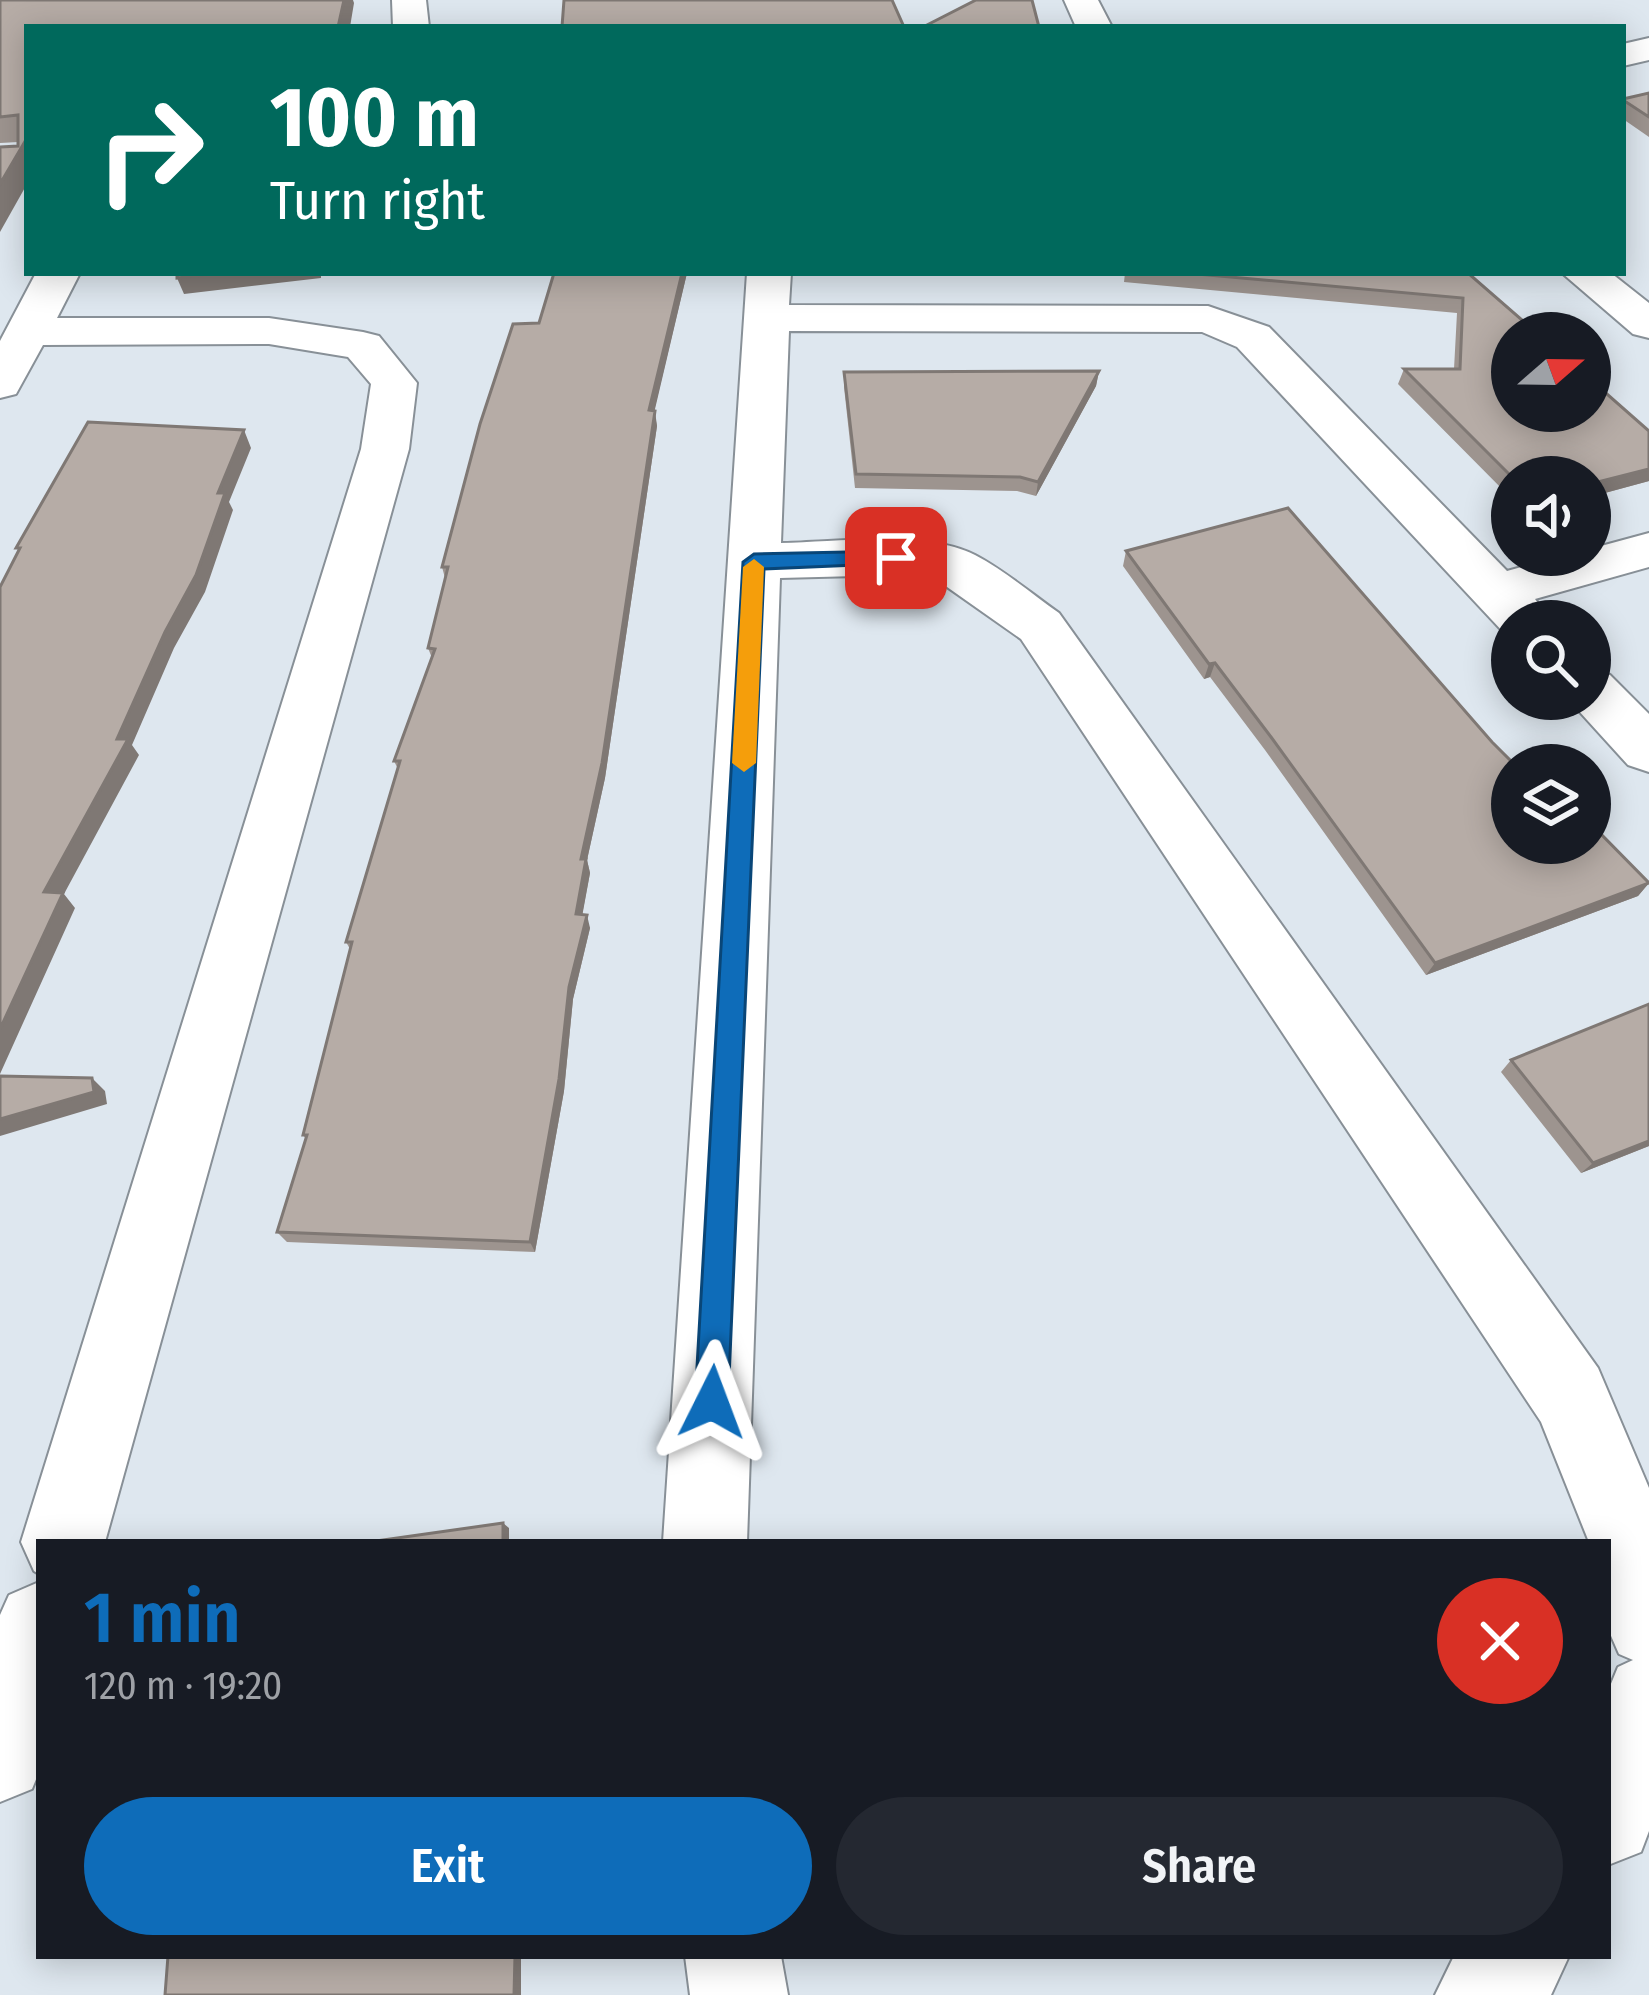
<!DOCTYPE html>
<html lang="en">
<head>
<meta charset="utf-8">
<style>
	:root { --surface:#171b24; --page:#242831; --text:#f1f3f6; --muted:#9ea1a6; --accent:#0e6cb9 }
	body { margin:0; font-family:"Fira Sans Condensed",sans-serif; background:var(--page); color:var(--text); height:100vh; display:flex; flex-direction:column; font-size:45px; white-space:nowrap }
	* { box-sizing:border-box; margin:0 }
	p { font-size:39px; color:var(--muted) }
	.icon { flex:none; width:66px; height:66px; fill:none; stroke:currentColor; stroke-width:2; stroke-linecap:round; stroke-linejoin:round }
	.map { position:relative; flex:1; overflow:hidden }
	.panel { position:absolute; left:36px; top:1539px; width:1575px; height:420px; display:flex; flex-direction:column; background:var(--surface); border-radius:0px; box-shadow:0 6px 30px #0003 }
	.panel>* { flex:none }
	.top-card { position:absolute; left:24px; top:24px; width:1602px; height:252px; border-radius:0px; box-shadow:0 6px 30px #0003; background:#00695c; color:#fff; overflow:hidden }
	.needle { width:78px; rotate:70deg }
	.tools { position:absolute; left:1491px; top:312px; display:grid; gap:24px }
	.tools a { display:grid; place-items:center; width:120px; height:120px; border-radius:50%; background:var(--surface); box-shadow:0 6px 30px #0003; font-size:60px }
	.pin { position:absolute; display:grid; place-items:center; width:102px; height:102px; color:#fff; margin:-51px; border-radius:24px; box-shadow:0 6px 18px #0006 }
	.me { position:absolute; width:132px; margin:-66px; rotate:3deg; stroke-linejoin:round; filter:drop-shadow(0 0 9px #0008) }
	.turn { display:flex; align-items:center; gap:42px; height:252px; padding:0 48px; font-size:54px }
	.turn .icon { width:156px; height:156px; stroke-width:2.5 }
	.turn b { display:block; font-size:84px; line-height:102px }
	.round { display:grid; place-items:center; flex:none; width:126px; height:126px; border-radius:63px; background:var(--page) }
	.head { display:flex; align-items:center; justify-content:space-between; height:204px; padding:0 48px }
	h1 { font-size:72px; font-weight:600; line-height:90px; color:var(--accent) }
	.action { display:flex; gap:24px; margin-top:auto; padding:24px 48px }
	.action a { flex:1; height:138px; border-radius:72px; background:var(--accent); color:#fff; font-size:48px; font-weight:600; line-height:138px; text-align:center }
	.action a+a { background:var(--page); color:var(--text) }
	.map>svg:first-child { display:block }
</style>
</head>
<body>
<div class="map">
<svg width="1649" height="1995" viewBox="0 0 1649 1995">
	<rect width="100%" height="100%" fill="#dee7ef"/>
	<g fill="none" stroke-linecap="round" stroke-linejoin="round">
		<defs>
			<path id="minor" d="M392,0h34l3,27h-36z
				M1064,0h34l14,27h-36z
				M1649,38v22l-26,6v-22z
				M36,273h44l-23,45h212l94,14 16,4 38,47 -8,66 -304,1093h-66v32l-5,-3 -13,-29 340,-1093 10,-65 -23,-27 -79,-13 -226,1 -27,49 -16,4v-57z
				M747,273h44l-2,32 419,1 61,21 238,244 59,-16h24v-6l59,-16v34l-114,32 16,22h-39v15l-7,-2 -268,-287 -35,-15 -413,-1 -8,212c54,-1 146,-13 194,12 29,15 57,39 84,58l539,755 51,120v343l-8,21 -33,13v-174l10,-24 15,-7 -14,-6 -11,-25v-87h-19l-48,-120 -520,-783 -81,-57 -44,-7 -116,3 -33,964h-84z
				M1562,273h49l38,30v35l-16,-4z
				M1590,669l20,6 39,39v58l-21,-7 -60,-66h22z
				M39,1582v190l-7,17 -32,13v-187l9,-20z
				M685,1956h96l7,39h-98z
				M1454,1956h115l-18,39h-116z"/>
		</defs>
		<use href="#minor" stroke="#889097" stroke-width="4"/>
		<use href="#minor" fill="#fff" fill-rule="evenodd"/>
	</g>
	<path fill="#9d948f" d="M0,0l354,3 -327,24v157l-9,-42 -18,1z
		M1649,93v44l-26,-18v-20z
		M554,273h133l-33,138 3,15 -52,352 -18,82 3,13 -8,42 8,13 -17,71 -9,92 -29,161 -248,-10 -10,-10 29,-93 -3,-4 47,-186 -4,-7 52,-173 -4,-8 38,-103 -4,-10 17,-70 -3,-11 97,-244z
		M1125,273h343l181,208 -59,16v-20h-78v22l-114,-115 6,-15h50l3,-56 -333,-31z
		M1099,371l-3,15 -60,110 -19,-5 -162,-3 -11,-101v-15z
		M1126,551l386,292 137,40 -11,13 -212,79 -161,-225 -55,-73 -6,2 -81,-113z
		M1649,1004v142l-68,27 -80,-101 10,-12z"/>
	<path fill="#7f7874" d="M344,0h9l1,3 -4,24h-12z
		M27,138v46l-27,48v-48z
		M220,273h101v5l-137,16 -7,-16z
		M682,273h5l-36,153 -2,-16z
		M1099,371l-3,15 -60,110 2,-14z
		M655,411l2,15 -52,352 -18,82 3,13 -10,55 -4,-14 5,-55z
		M244,430l7,18 -22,54 4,8 -28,82 -31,56 -42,97 7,10 -75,139 11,14 -75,166v-45l44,-137 73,-153z
		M1649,469v12l-59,16v-13z
		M1215,663l-5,14 -6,2 5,-15z
		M1649,883l-11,13 -212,79 9,-12z
		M587,915l3,13 -17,71 -9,92 -29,161 -5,-10 39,-255z
		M92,1078l13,13 2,13 -107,32v-17z
		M1649,1141v5l-68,27 12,-10z
		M503,1523l6,5v14h-6z
		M515,1956h6v39h-7z"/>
	<path fill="#b6aca6" stroke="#7f7874" stroke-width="3" d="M0,0h344l-6,27h-311v111l-27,46v-37l18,-1v-31l-18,2z
		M564,0h328l12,27h-342z
		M976,0h56l7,27h-116z
		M1649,93v24l-26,-17v-1z
		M177,273h43l-43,5z
		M554,273h128l-33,137 6,1 -53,352 -21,96h5l-10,55 11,1 -18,72 -10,92 -29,163 -253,-10 30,-97h-4l49,-193h-6l54,-181h-6l41,-112 -7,-1 20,-81h-6l38,-143 33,-100 26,-1z
		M1186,273h282l69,60h-25v78h78v-32l59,52v38l-59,15v-7h-78l-108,-108h56l3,-71z
		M1099,371l-61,111 -18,-5 -164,-3 -12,-102z
		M88,422l156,8 -26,63h7l-29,82 -31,57 -48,107h11l-84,153 19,1 -63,136v-442l20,-39h-4z
		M1288,508l204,234 23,23h-3v78h78v-20l59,60 -214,80 -164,-226 -56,-74 -6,1 -83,-113z
		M1649,1004v137l-56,22 -82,-103z
		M0,1076l92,2 2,14 -94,27z
		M503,1523v19h-134z
		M168,1956h347l-1,39h-349z"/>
	<path fill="#0e6cb9" stroke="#094678" stroke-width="3" d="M896,551l10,7 -3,5 -139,6 -36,833 -5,11 -11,5 -12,-5 -5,-11 48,-840 11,-8z"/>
	<path fill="#f59e0b" d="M754,559l10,8 -8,196 -12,9 -12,-9 11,-196z"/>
</svg>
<div class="tools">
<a><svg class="needle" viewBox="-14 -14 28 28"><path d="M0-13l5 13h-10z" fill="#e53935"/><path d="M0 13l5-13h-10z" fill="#9ea1a6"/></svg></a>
<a><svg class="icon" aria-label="sound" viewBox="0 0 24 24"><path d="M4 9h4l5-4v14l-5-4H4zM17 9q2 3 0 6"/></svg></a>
<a><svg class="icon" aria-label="search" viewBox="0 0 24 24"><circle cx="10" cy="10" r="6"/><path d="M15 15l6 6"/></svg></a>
<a><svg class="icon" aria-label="layers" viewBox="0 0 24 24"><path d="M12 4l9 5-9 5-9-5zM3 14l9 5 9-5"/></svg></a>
</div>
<div class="pin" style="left:896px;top:558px;background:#d93025"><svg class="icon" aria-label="arrive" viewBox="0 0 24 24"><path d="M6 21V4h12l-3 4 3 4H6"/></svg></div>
<svg class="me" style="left:712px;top:1402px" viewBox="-20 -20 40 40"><path d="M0-17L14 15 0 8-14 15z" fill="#0e6cb9" stroke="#fff" stroke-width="4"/></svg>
<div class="top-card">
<div class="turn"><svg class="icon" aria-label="right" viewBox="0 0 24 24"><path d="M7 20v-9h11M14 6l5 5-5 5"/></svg><div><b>100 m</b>Turn right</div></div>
</div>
<section class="panel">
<div class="head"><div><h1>1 min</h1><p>120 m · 19:20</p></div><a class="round" style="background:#d93025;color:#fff"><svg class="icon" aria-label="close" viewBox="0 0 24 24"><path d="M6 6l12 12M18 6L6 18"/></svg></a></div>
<div class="action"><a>Exit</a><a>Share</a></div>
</section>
</div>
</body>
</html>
